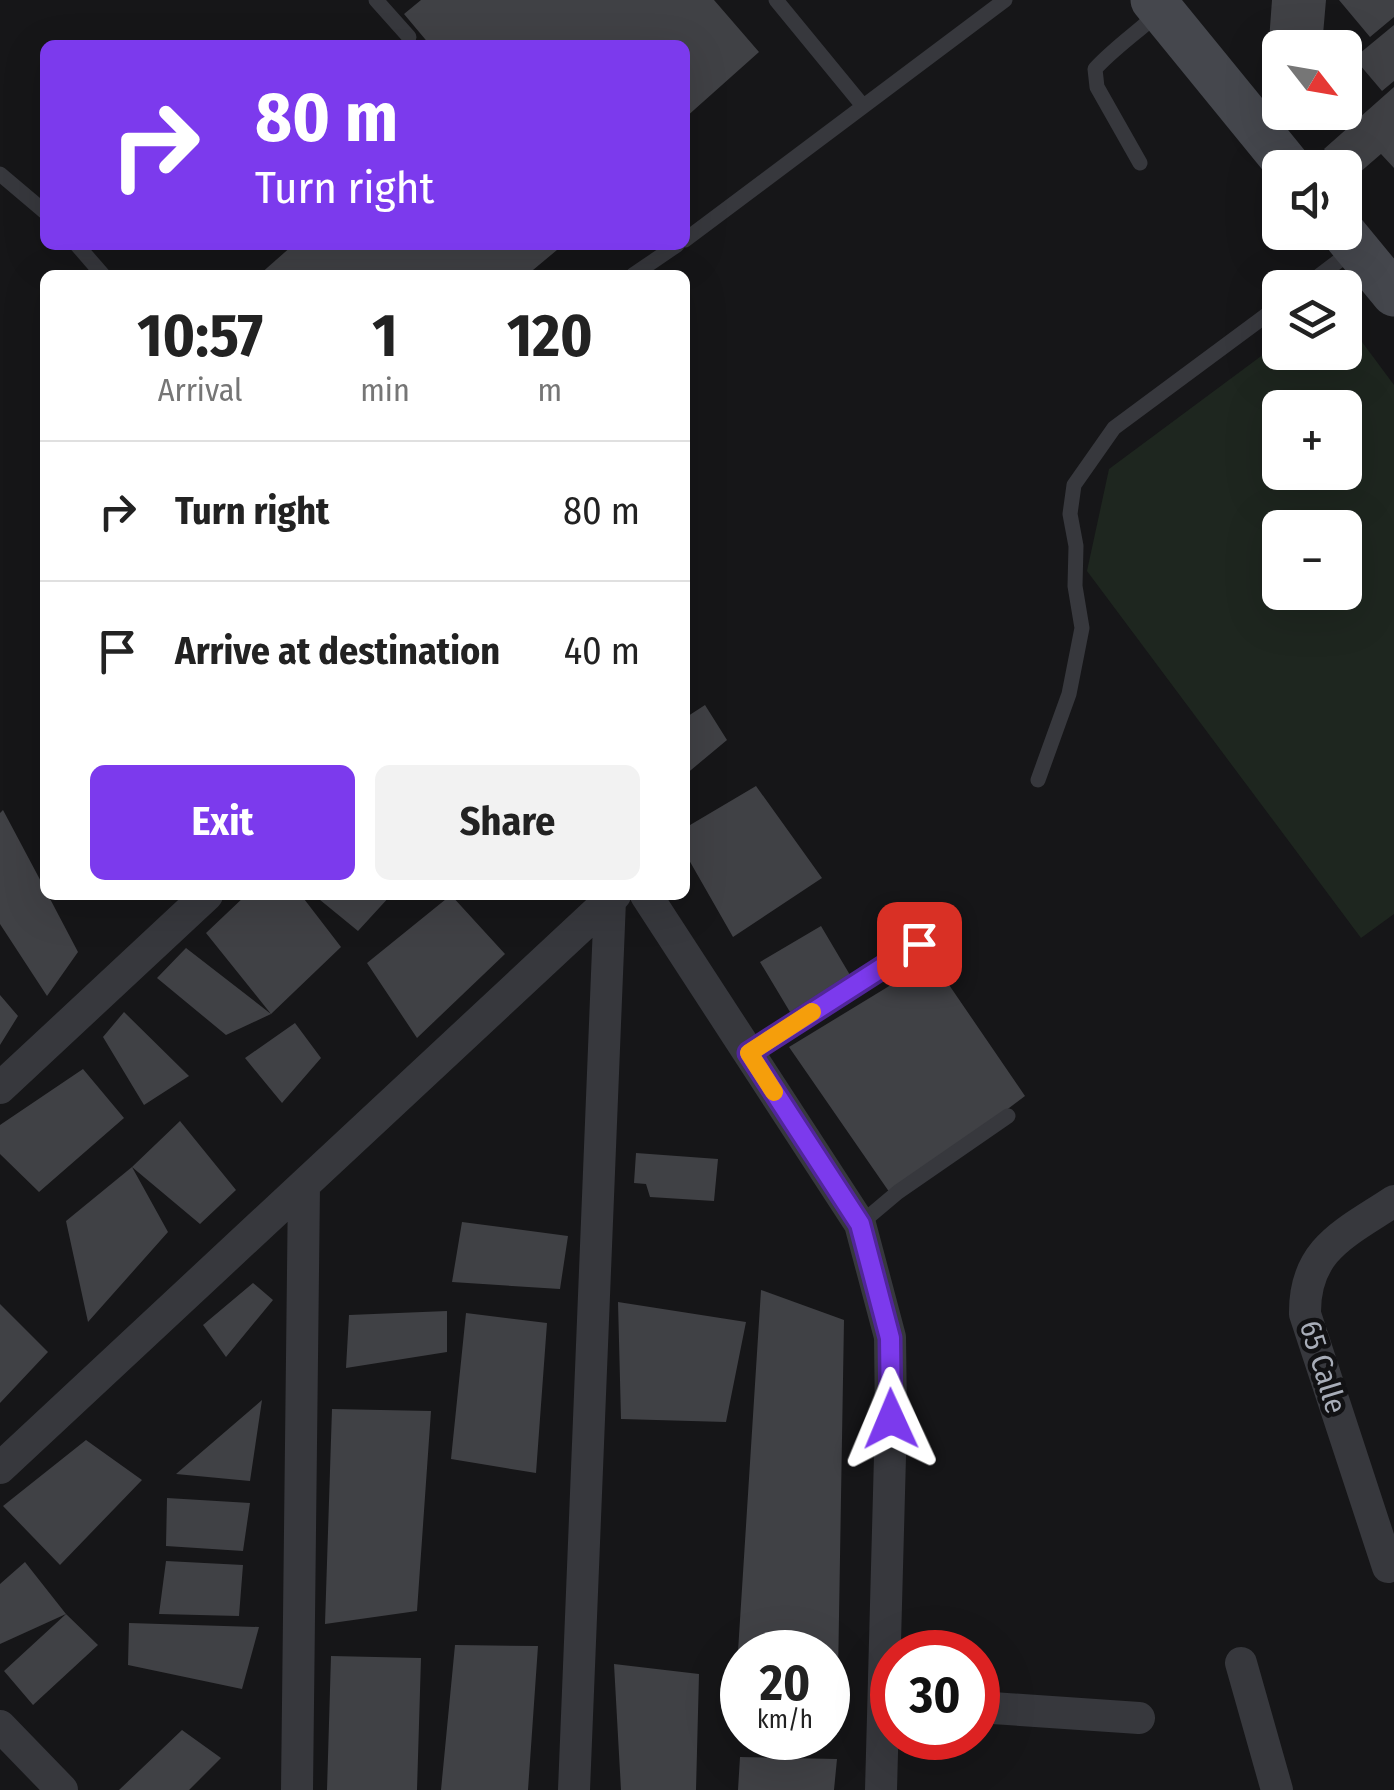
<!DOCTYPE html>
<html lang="en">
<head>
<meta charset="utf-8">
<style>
	:root { --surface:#fff; --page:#f2f2f2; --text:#222; --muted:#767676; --line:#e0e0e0; --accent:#7c3aed }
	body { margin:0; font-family:"Fira Sans Condensed",sans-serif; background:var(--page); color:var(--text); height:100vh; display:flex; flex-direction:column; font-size:38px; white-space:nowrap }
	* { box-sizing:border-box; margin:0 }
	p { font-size:32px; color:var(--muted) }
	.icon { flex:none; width:55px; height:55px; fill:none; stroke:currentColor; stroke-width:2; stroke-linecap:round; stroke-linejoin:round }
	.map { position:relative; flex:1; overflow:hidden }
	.panel { position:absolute; left:40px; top:270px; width:650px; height:630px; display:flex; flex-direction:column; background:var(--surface); border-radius:15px; box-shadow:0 10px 40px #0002 }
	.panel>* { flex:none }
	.banner { position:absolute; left:40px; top:40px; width:650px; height:210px; border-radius:15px; box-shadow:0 10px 40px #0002; background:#7c3aed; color:#fff; overflow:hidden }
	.needle { width:65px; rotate:121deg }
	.controls { position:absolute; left:1262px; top:30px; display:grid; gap:20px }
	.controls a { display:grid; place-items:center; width:100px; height:100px; border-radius:15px; background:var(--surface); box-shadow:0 10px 40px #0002; font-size:50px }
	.speed { position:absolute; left:720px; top:1630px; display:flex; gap:20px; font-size:50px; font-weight:700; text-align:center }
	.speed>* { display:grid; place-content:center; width:130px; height:130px; border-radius:50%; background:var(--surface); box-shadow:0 10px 40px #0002; line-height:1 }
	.speed small { font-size:25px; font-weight:400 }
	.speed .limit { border:15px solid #d22; background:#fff; color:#111 }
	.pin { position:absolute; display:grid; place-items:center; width:85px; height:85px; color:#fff; margin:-42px; border-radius:20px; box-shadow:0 5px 15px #0006 }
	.me { position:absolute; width:110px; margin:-55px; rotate:359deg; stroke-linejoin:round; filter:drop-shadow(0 0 8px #0008) }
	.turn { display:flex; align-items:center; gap:35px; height:210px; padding:0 50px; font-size:45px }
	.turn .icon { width:130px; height:130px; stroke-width:2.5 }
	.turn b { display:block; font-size:70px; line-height:85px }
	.eta { display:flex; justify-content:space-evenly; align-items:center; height:170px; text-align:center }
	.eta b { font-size:60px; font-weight:700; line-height:70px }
	.primary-button { display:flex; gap:20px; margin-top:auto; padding:20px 50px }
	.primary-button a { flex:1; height:115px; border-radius:15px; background:var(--accent); color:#fff; font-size:40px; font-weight:700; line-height:115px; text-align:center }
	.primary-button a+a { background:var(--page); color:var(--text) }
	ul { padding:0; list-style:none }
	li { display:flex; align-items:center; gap:30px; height:140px; padding:0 50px; border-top:2px solid var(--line) }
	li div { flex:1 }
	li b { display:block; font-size:38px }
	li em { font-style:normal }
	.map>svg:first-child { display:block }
</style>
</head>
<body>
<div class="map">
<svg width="1394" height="1790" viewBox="0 0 1394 1790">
	<rect width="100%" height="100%" fill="#161618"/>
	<path fill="#1e261f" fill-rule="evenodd" d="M1345,319l49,66v529l-33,24 -274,-367 22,-102 171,-127v10h65zM1280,408h65v64h-65zM1280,528h65v64h-65z"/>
	<path fill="#404145" d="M421,0h293l45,52 -74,66v-73h-255l-26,-31z
		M1272,0h54l-4,46 -53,-5z
		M1339,0h55v17l-24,20z
		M1394,25v56l-12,10 -28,-33z
		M1394,87v81l-13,-14 -30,26 -6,-12h-5l-16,-19z
		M293,245h270l-36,30h-268z
		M705,705l22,35 -42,35v-57z
		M756,786l66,92 -89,59 -48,-84v-25z
		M3,810l42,79v6h3l30,57 -31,44 -47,-72v-111z
		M246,895h55l40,52 -70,67 -65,-81z
		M314,895h77l-33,36z
		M451,895l54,59 -88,84 -50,-75z
		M821,926l29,49 -60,37 -30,-50z
		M186,948l85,66 -45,21 -69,-57z
		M932,960l93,136 -133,100 -103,-149z
		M0,995l18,21 -18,29z
		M124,1012l65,64 -45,29 -41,-68z
		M295,1023l26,35 -39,45 -37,-45z
		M83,1069l41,49 -85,74 -39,-38v-29z
		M180,1121l56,69 -36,34 -68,-57z
		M636,1153l82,6 -4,42 -64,-4 -4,-13 -12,-1z
		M132,1167l36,65 -80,90 -22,-101z
		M462,1222l106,14 -8,53 -108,-7z
		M253,1283l20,17 -47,57 -23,-32z
		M761,1290l83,30 -7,415h-9v-83h-86v79l-9,-1z
		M618,1302l128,20 -20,100 -105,-3z
		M0,1304l48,48 -48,51z
		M447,1311v41l-101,16 3,-53z
		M466,1313l81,10 -11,150 -85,-14z
		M262,1400l-12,81 -74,-7z
		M332,1409l99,2 -14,200 -92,13z
		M86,1440l56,40 -82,85 -57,-59z
		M167,1498l83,5 -7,48 -77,-5z
		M166,1561l77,4 -4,51 -80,-2z
		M25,1562l41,52 -66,30v-60z
		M66,1614l32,31 -65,60 -29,-34z
		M129,1623l130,4 -17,62 -114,-24z
		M455,1645l83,1 -10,144h-87z
		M331,1656l90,2 -4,132h-90z
		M614,1664l85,10 -3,116h-75z
		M182,1730l39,28 -32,32h-70z
		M740,1757l97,2 -3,31h-96z"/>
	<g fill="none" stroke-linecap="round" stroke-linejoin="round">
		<path stroke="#37383d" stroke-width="15" d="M376,0l33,37
			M776,0l87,106
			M1140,163l-43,-76 -2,-18c19,-21 43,-37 63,-56
			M0,174l45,38
			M685,240l320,-240
			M77,245l26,30
			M633,275l44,-30
			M1303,288l50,-38
			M1038,780l31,-86 13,-66 -7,-42 1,-40 -6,-32 4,-29 40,-57 166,-123
			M749,1053l170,-109
			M860,1224l38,-32 110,-76"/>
		<path stroke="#37383d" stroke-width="32" d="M646,895l214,329 30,113 1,82 -10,371
			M0,1088l207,-193
			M0,1468l615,-573
			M1388,1567l-83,-253c-1,-65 41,-81 89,-113
			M1241,1663l36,127
			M978,1707l161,11
			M0,1726l62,64
			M297,1790l7,-605
			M574,1790l36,-890"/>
		<path stroke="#45474d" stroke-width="45" d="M1153,0l137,168
			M1343,232l51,62"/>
	</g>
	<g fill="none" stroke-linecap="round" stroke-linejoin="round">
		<defs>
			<path id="route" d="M891,1419l-1,-81 -30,-114 -111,-171 170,-109"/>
		</defs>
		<use href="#route" stroke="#51269a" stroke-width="25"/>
		<use href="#route" stroke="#7c3aed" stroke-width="18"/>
		<path stroke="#f59e0b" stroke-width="18" d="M774,1092l-25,-39 63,-41"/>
	</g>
	<g text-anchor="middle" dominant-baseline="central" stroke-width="9" stroke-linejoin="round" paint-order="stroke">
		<g font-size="30" fill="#a8adb8" stroke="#111113">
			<text transform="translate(1323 1367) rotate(73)">65 Calle</text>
		</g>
	</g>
</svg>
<div class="controls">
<a><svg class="needle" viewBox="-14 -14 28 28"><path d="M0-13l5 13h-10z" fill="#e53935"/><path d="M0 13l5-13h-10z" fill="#767676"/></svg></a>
<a><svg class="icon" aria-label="sound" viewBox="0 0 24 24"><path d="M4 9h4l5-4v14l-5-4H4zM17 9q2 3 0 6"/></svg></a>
<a><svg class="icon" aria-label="layers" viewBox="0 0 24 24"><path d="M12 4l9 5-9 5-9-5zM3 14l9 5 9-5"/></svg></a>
<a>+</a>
<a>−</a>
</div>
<div class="speed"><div>20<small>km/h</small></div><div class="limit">30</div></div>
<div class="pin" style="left:919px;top:944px;background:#d93025"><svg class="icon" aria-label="arrive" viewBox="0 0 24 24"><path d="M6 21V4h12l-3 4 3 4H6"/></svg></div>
<svg class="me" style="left:891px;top:1419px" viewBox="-20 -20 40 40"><path d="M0-17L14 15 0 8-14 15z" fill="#7c3aed" stroke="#fff" stroke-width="4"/></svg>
<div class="banner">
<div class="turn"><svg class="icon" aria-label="right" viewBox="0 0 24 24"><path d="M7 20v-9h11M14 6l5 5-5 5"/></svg><div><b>80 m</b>Turn right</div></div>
</div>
<section class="panel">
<div class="eta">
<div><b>10:57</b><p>Arrival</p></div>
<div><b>1</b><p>min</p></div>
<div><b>120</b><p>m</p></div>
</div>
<ul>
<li><svg class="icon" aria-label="right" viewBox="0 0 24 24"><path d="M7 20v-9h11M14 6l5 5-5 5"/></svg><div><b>Turn right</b></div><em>80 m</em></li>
<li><svg class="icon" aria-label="arrive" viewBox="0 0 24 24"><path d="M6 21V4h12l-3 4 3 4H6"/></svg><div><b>Arrive at destination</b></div><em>40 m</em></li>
</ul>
<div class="primary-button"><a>Exit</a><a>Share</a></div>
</section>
</div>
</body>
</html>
